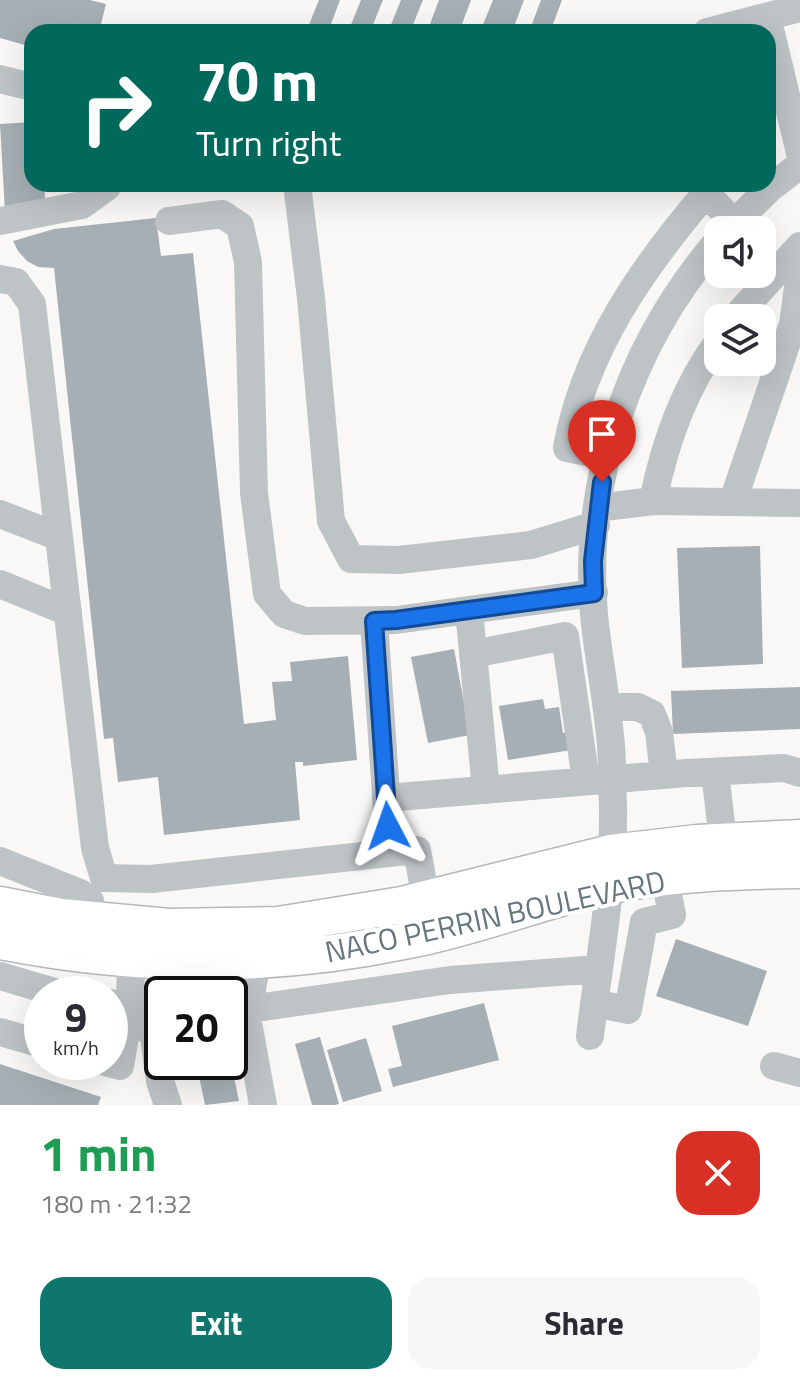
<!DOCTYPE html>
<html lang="en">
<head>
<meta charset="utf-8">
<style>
	:root { --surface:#fff; --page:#f7f7f7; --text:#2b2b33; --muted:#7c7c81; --accent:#0f766e }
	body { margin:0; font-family:"Titillium Web",sans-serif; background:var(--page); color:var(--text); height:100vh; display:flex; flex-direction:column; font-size:30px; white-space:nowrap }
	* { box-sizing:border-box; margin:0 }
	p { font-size:26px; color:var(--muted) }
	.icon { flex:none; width:44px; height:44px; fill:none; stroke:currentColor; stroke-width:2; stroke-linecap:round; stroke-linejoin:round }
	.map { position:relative; height:1105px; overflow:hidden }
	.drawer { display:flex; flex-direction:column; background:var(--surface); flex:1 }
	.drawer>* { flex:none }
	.guide { position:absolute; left:24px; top:24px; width:752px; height:168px; border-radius:24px; box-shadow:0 8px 32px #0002; background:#00695c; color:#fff; overflow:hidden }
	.controls { position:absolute; left:704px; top:216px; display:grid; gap:16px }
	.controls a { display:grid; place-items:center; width:72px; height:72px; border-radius:16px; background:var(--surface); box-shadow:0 8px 32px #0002; font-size:40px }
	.speed { position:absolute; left:24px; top:976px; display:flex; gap:16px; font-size:40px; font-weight:700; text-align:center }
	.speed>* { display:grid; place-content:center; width:104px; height:104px; border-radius:50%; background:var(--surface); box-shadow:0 8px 32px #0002; line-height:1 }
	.speed small { font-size:20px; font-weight:400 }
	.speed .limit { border:4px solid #111; border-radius:12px; background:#fff; color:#111 }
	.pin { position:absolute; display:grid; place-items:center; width:68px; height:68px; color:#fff; margin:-82px -34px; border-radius:50% 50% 50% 0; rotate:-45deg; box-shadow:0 0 8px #0007 }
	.pin .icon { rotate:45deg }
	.me { position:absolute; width:88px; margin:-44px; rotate:356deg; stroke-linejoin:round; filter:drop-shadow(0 0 6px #0008) }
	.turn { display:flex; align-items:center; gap:28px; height:168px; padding:0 40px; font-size:36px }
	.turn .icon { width:104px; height:104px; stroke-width:2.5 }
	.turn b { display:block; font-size:56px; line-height:68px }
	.round { display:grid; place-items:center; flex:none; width:84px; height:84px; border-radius:24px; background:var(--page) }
	.head { display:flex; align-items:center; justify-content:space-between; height:136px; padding:0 40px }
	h1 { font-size:48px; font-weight:700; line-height:60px; color:#1e9e55 }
	.primary-button { display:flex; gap:16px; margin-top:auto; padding:16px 40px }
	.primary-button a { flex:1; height:92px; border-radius:24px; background:var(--accent); color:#fff; font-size:32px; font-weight:700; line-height:92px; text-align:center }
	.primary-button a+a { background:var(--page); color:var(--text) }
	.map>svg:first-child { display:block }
</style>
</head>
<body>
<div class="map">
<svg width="800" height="1105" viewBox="0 0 800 1105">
	<rect width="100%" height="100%" fill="#f9f8f7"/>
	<path fill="#a6afb3" d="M0,0h90l16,4 -7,28h-67v15l-32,-9z
		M319,0h21l-12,32h-22z
		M361,0h22l-13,32h-22z
		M401,0h22l-13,32h-22z
		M439,0h32l-12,32h-32z
		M493,0h31l-12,32h-32z
		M541,0h21l-12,32h-21z
		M32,122v62h12l2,26 -41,2 -5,-88z
		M156,218l5,38 32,-3 51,471 32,-4 -4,-38 20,-1 -2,-19 58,-6 9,104 -54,6v-4h-8l5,58 -136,15 -6,-58 -40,5 -5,-44 -9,1 -50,-471 -16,-1 -11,-6 -9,-10 -5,-10 41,-12z
		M760,546l3,118 -81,4 -5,-120z
		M454,649l16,86 -42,8 -17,-86z
		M800,687v42l-127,5 -2,-43z
		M543,699l2,10 14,-2 4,26 12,-2 3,18 -70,11 -9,-54z
		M676,939l91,32 -19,55 -92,-30z
		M484,1003l15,57 -106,27 -5,-18 14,-3 -10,-40z
		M320,1037l19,67 -5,1h-22l-17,-61z
		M366,1038l16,53 -39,11 -16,-52z
		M196,1062h35l8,39 -34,4z
		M0,1064l101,33 -3,8h-98z"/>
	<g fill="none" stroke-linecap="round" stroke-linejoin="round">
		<defs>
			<path id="major" d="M0,905l61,12 108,10 109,-2 124,-20 209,-52 86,-10 103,-5
				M0,941c138,27 271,28 409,-1 67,-13 131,-39 198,-54 64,-13 129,-15 193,-16"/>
		</defs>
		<use href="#major" stroke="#b2b8ba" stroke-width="39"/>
		<path stroke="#bec3c6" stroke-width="28" d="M767,17l33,136
			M707,32l93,-24
			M0,79l32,8
			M297,184l14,114 20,223 20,38 48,1 132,-15 65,-20
			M0,221l82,-16 25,-18v-3
			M169,221l53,-7 18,12 8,36 6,231 13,101 17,20 21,7 91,-1 198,-27
			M727,230l43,-42 30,-23
			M0,279l16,3 16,22 63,544 9,30 47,1 266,-29 9,49
			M735,318l65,-72
			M606,456l-39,-8c17,-98 76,-181 139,-255l28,30
			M653,501c11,-55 31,-113 65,-159
			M733,501l60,-177 7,-51
			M597,508l56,-7 147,2
			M0,514l59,23
			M0,584l68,28
			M469,610l17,180
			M374,621l16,232
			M473,654l92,-18 21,145
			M607,707h31l14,7 7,18 5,43
			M715,772l8,69
			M386,798l301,-25 97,-5 16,5
			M0,861l80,32 10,8 -1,18
			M257,961l-10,56 16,88
			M0,976l61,18
			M110,1003l20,4h32
			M594,1003l34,7 16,-88 28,-7 -7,-37
			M130,1007l24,30 6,44 8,24
			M230,1008l19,1 201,-29 148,-11
			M0,1032l42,12
			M590,1036c9,-75 24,-152 23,-228 -1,-24 0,-49 -3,-73 -4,-40 -12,-80 -16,-120 -12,-135 36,-272 124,-374
			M105,1062l15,4 10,-59 1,-48
			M774,1066l26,7"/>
		<use href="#major" stroke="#fff" stroke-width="36"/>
	</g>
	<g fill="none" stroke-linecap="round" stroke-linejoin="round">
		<defs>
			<path id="route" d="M388,826l-14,-205 22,-1 198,-27 -1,-32 9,-79"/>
		</defs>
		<use href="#route" stroke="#114b97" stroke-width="20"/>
		<use href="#route" stroke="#1a73e8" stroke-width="14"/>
	</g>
	<g text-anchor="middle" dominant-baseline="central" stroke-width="8" stroke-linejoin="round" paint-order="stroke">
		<g font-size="30" fill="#66777e" stroke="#fff">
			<text transform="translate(495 916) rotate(-12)">NACO PERRIN BOULEVARD</text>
		</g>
	</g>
</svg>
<div class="controls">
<a><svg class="icon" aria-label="sound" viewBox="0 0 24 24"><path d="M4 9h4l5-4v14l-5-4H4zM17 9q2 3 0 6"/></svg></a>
<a><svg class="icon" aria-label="layers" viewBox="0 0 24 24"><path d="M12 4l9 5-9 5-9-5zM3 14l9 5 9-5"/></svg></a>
</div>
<div class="speed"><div>9<small>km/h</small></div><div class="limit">20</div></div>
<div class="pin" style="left:602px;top:482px;background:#d93025"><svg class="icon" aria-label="arrive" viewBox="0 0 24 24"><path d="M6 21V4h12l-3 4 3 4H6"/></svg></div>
<svg class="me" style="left:388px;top:826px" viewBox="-20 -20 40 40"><path d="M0-17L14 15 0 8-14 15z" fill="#1a73e8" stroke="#fff" stroke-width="4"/></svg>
<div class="guide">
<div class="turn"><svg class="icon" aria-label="right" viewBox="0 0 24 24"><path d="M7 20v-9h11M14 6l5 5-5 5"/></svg><div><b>70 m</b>Turn right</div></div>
</div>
</div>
<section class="drawer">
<div class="head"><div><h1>1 min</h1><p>180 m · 21:32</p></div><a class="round" style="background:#d93025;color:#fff"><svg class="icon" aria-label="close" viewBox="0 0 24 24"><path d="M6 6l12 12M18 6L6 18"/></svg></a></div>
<div class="primary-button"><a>Exit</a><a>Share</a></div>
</section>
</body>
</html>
